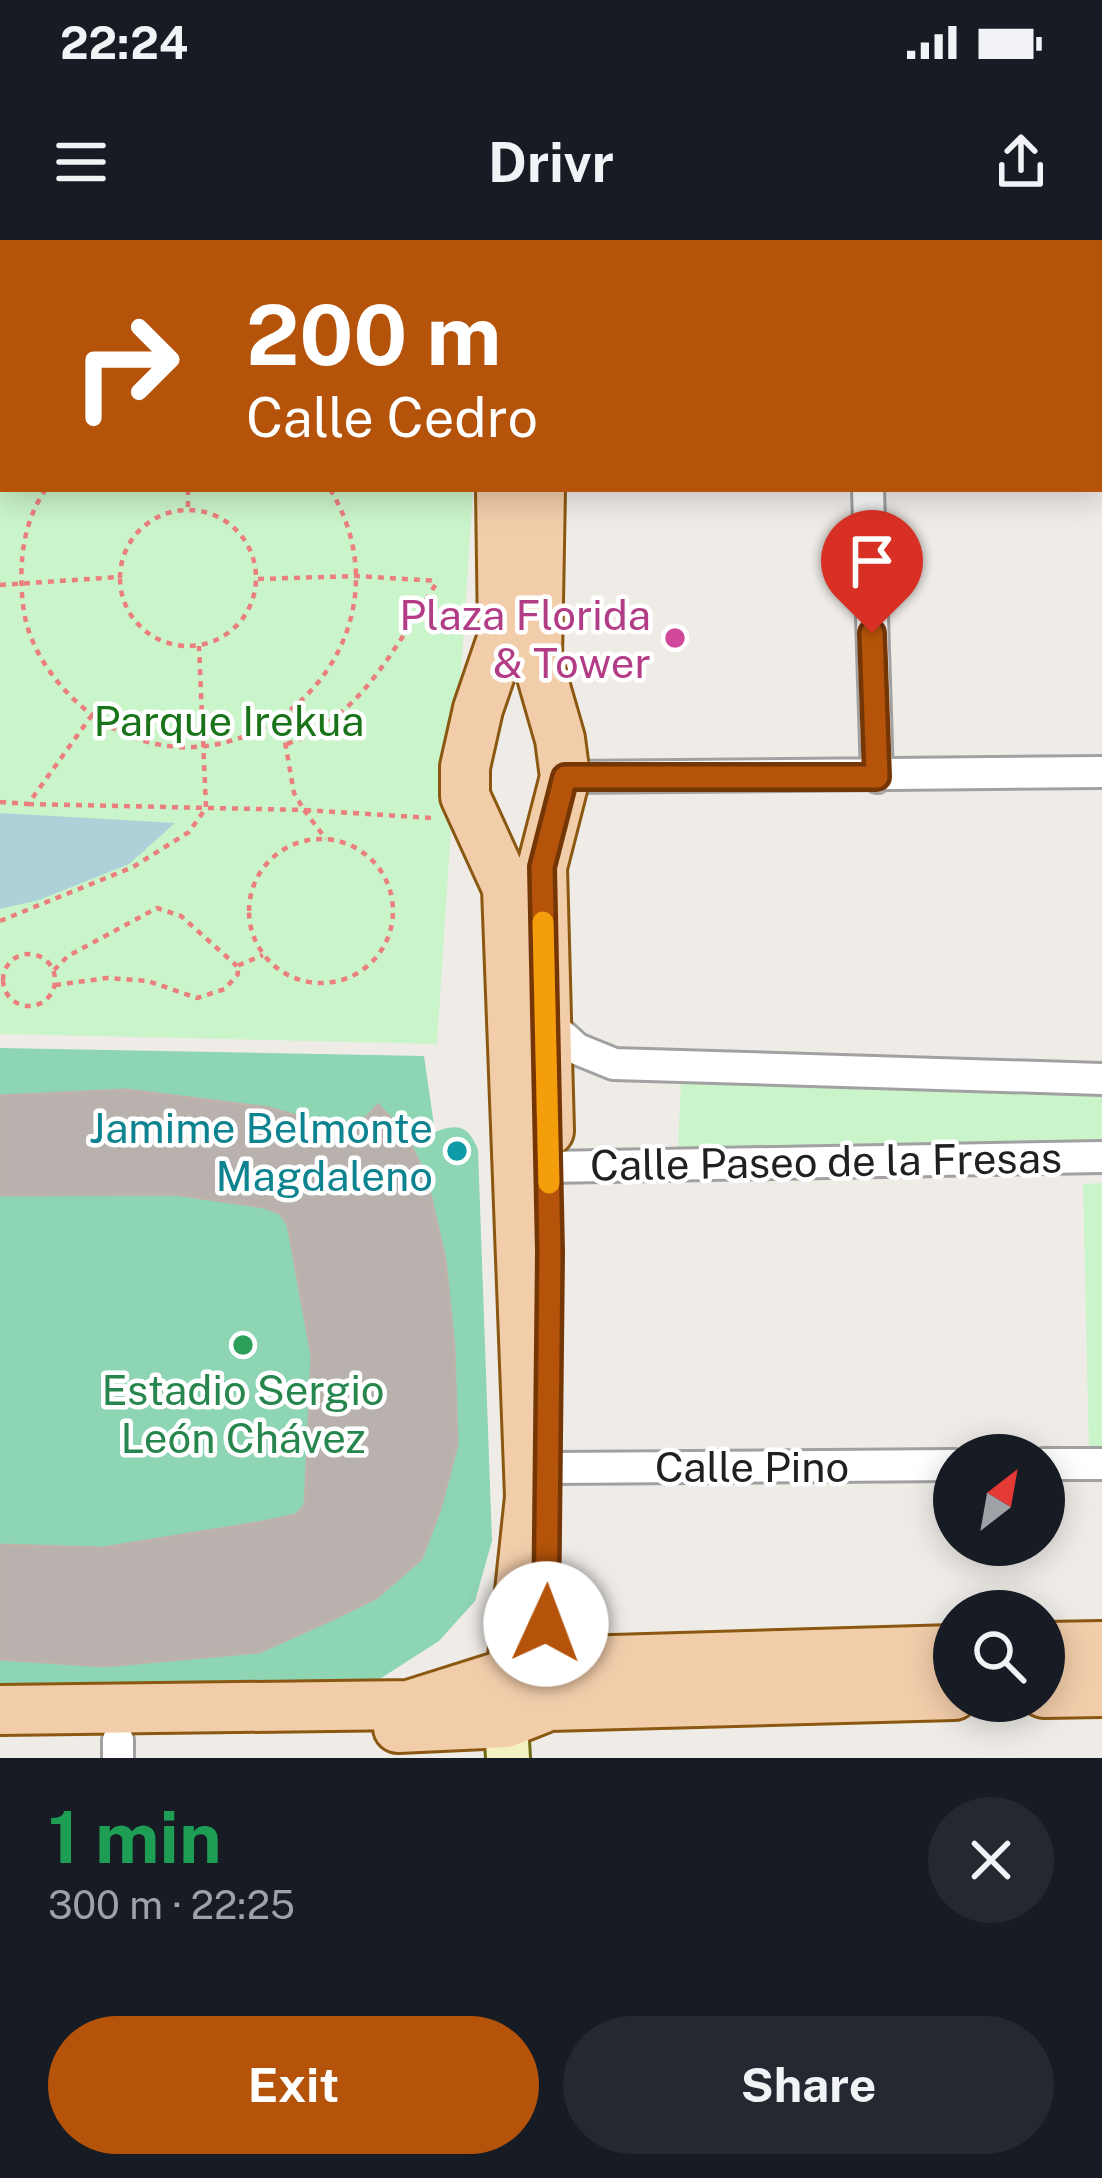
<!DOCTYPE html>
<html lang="en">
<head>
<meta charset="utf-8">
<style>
	:root { --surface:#171b24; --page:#242831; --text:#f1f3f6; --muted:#9ea1a6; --accent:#b45309 }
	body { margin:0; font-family:"Public Sans",sans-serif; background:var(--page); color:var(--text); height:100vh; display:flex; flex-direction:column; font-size:45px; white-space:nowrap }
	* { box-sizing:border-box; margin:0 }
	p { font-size:39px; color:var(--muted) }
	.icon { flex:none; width:66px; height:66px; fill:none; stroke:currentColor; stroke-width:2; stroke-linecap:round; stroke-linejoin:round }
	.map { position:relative; height:1518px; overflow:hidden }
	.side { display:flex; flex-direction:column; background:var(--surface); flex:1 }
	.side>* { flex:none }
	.guide { position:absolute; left:0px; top:0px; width:1104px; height:252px; box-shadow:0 6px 30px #0003; background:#b45309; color:#fff; overflow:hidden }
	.needle { width:78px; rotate:31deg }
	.buttons { position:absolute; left:933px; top:1194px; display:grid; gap:24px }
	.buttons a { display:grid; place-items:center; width:132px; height:132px; border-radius:50%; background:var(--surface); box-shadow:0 6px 30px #0003; font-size:60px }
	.pin { position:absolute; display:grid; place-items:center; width:102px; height:102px; color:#fff; margin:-123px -51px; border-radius:50% 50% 50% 0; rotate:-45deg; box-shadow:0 0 12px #0007 }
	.pin .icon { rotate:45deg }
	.me { position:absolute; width:132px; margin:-66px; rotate:2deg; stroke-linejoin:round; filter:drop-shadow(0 0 9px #0008) }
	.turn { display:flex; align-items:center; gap:42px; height:252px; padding:0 48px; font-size:54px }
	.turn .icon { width:156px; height:156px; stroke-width:2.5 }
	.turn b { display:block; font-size:84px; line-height:102px }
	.round { display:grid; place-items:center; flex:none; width:126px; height:126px; border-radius:63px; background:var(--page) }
	.summary { display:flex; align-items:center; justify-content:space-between; height:204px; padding:0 48px }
	h1 { font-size:72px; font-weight:700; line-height:90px; color:#1e9e55 }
	.button { display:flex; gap:24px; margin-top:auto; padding:24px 48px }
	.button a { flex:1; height:138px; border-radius:72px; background:var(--accent); color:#fff; font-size:48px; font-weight:700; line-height:138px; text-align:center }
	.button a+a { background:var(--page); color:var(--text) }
	.status { display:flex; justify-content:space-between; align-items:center; height:84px; padding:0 60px; background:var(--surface); direction:ltr }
	.status svg { height:33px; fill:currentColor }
	header { display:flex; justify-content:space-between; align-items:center; height:156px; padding:0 48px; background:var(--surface); font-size:54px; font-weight:700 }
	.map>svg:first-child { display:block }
</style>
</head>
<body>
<div class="status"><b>22:24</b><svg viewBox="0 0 49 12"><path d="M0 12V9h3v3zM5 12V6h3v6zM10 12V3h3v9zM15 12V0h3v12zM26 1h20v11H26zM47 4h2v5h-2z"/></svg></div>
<header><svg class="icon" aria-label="menu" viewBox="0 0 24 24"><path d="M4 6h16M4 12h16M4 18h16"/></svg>Drivr<svg class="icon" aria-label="share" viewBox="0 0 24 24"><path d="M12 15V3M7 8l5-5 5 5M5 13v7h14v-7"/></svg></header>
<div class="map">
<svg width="1102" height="1518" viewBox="0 0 1102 1518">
	<rect width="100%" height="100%" fill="#efece7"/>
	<path fill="#caf4ca" d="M0,150h3v99h470l-36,555 -437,-10z
		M681,841l421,1v61l-424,5z
		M1102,943v270h-13l-6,-269z"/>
	<path fill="#8ed5b4" d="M0,808l424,8 11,76c23,-9 34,-6 43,18l14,391 -17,60 -36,40 -64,41 -375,9z"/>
	<path fill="#add1d8" d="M0,573l175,10 -46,41 -90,36 -39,9z"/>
	<path fill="#b8b1ad" stroke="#bfb2ab" stroke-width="3" d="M126,850l143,18 84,24 25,-27 27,28 21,44 19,82 9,89 3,97 -17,64 -19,50 -45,39 -43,21 -74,33 -155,14 -104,-7v-114l103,3 160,-26 33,-7 9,-10 7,-149 -24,-131 -8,-12 -16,-6 -90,-13 -174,1v-99z"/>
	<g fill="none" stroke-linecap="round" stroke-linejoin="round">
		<defs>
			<path id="street" d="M861,0v3
				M0,120h3
				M868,249l9,288
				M565,537l537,-5
				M546,781l31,28 37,15 488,15
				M549,927l553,-10
				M1044,1224h58
				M551,1228l403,-3
				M118,1500v18"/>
			<path id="secondary" d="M506,1483l2,35"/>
			<path id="primary" d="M503,0v3
				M545,3v-3
				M501,249l2,147 -25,73 -13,58v29l42,92 23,609 -24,226
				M540,249l-3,170 23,80 5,38 -23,90 7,264
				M547,1363l2,103
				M1044,1407l58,-1
				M1044,1453l58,-1
				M0,1470l409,-5 136,-43 409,-12
				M398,1488l108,-5 43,-17 405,-11"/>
		</defs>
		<use href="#street" stroke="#a1a1a1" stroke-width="36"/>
		<use href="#secondary" stroke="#696c12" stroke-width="48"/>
		<use href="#primary" stroke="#8a5811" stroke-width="54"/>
		<path stroke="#ea7f7d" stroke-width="4.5" stroke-dasharray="6 6" stroke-linecap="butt" d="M46,249c-25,35 -28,82 -22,123 6,36 29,69 56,93 143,125 349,-52 250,-216
			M188,249v21
			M120 338a68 68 0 1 1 136 0a68 68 0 1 1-136 0Z
			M258,339l99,-3 81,5
			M0,345l119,-8
			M281,479l13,74 10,17 127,8
			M287,504c74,-25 110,-101 151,-163
			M0,562l28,2 64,-89
			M28,564l276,6 22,29
			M249 671a72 72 0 1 1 144 0a72 72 0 1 1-144 0Z
			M0,681l133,-54 56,-35 17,-24 -7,-162
			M3 740a26 26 0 1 1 52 0a26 26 0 1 1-52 0Z
			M54,730l14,-14 89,-48 24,8 56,50
			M55,745l52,-7 41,3 49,17 28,-9 13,-15 -1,-8 26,-11"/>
		<use href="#street" stroke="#fff" stroke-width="30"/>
		<use href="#secondary" stroke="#f3f1c2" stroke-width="42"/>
		<use href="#primary" stroke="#f2cdaa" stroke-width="48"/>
	</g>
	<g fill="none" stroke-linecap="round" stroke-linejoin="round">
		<defs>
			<path id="route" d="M546,1384l4,-372 -8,-385 23,-90h312l-5,-144"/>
		</defs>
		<use href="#route" stroke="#753606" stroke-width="30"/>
		<use href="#route" stroke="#b45309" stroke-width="21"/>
		<path stroke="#f59e0b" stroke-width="21" d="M543,682l6,261"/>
	</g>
	<circle fill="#d1479c" stroke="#fff" stroke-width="4.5" cx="675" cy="398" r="12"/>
	<circle fill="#0f9aa8" stroke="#fff" stroke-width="4.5" cx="457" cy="911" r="12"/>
	<circle fill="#2e9e5b" stroke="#fff" stroke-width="4.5" cx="243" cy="1105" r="12"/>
	<g text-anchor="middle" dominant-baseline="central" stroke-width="9" stroke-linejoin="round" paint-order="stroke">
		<g font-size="42" fill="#b23c85" stroke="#fff" text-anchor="end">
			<text x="651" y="374">Plaza Florida<tspan x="651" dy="48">&amp; Tower</tspan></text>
		</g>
		<g font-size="42" fill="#187319" stroke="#fff">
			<text x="229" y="480">Parque Irekua</text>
		</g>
		<g font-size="42" fill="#0d838f" stroke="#fff" text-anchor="end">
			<text x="433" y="887">Jamime Belmonte<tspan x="433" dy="48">Magdaleno</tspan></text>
		</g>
		<g font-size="42" fill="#202020" stroke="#fff">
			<text transform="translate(826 921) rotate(-1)">Calle Paseo de la Fresas</text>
			<text x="752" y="1226">Calle Pino</text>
		</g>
		<g font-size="42" fill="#27864d" stroke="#fff">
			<text x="243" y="1149">Estadio Sergio<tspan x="243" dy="48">León Chávez</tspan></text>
		</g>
	</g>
</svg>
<div class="buttons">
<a><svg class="needle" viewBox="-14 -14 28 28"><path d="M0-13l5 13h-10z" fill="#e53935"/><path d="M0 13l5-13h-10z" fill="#9ea1a6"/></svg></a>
<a><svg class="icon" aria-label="search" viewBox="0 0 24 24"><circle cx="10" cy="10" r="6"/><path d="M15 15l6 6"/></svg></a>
</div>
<div class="pin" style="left:872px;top:393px;background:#d93025"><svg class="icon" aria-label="arrive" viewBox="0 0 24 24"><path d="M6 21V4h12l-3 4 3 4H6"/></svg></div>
<svg class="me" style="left:546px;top:1384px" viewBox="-20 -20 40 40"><circle r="19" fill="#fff"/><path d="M0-13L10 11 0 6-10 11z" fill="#b45309"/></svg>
<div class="guide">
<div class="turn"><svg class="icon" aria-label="right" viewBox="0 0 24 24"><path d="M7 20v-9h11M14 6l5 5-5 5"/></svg><div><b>200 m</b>Calle Cedro</div></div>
</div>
</div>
<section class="side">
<div class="summary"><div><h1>1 min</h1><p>300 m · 22:25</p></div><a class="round"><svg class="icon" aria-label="close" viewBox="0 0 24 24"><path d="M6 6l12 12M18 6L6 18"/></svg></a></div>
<div class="button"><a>Exit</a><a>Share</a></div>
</section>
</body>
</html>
